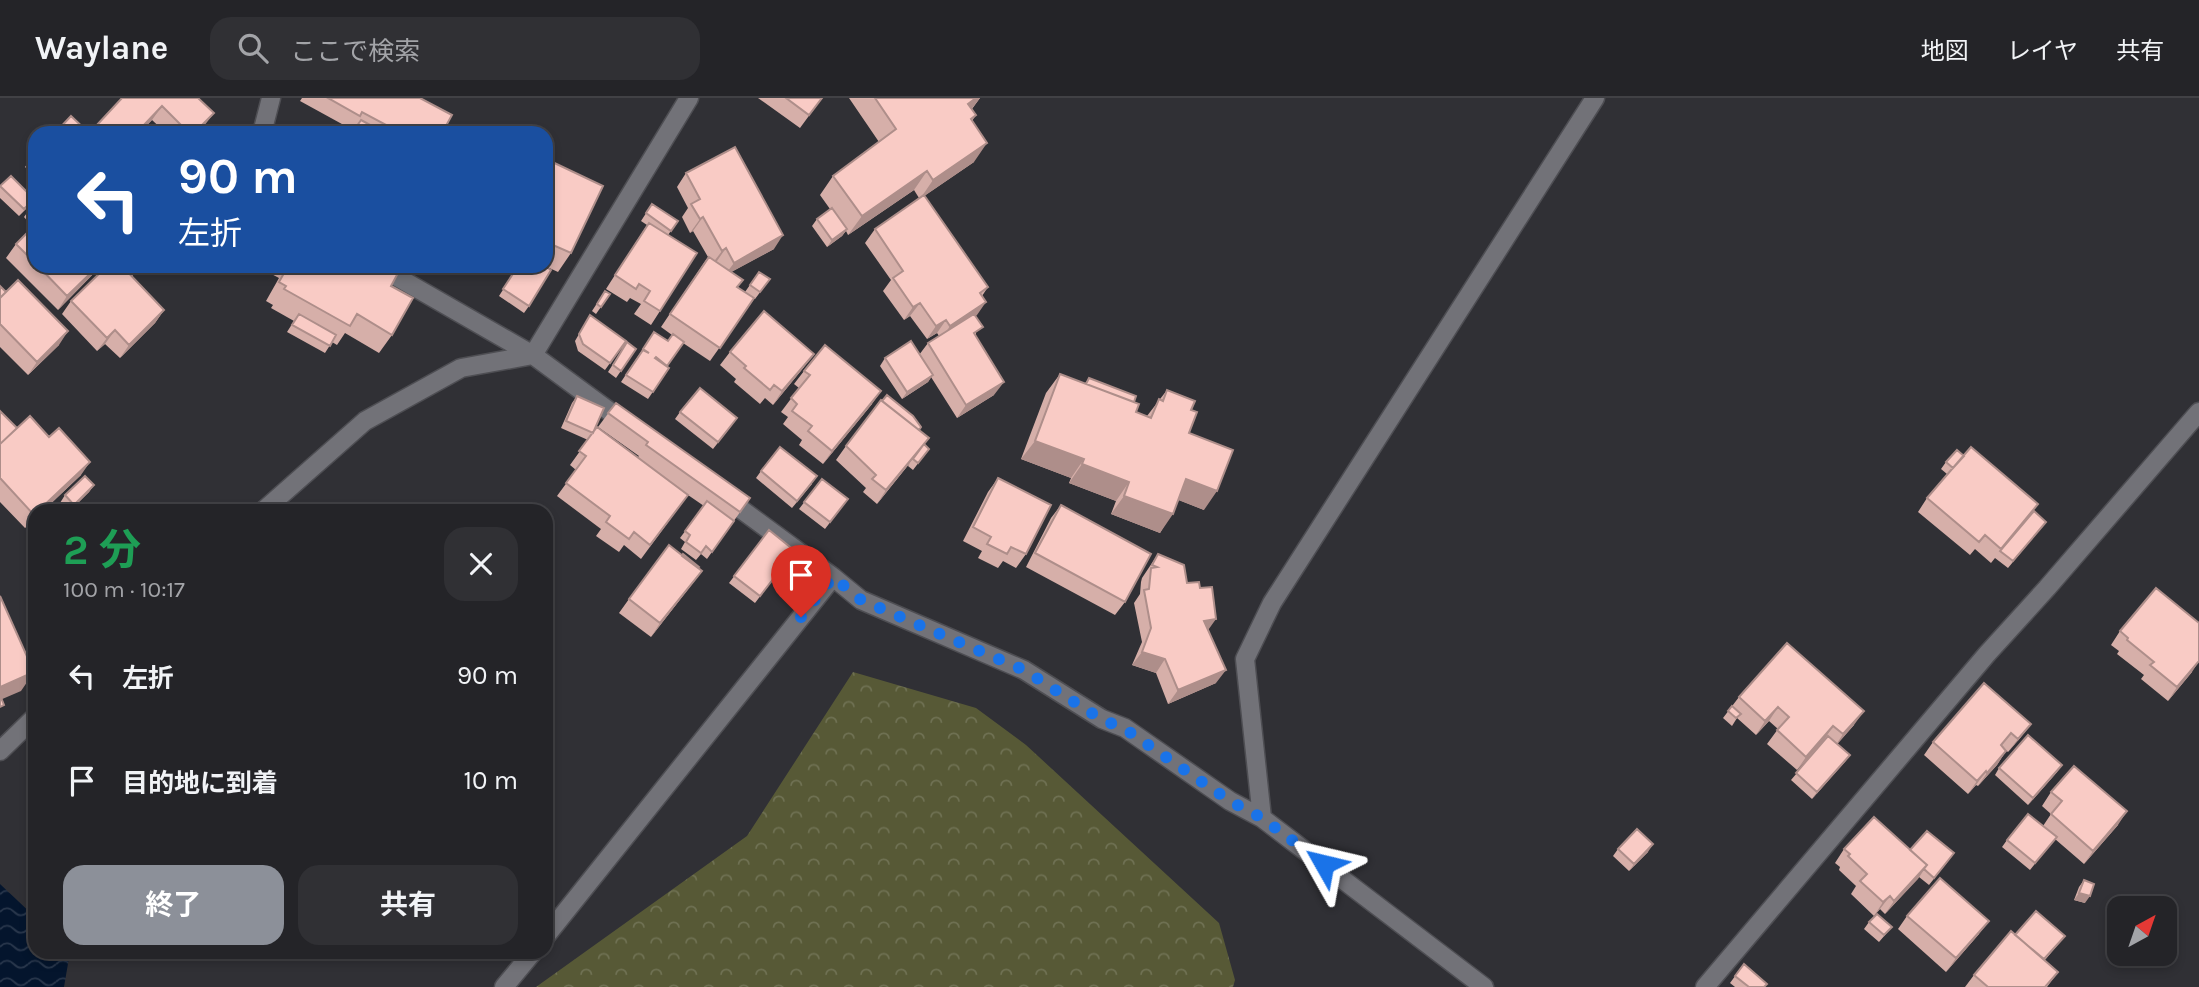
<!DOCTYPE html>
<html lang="ja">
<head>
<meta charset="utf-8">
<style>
	:root { --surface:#242428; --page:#303034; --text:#f1f3f6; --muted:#a3a4a8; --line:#414145; --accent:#8c9099 }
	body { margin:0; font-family:Karla,"Noto Sans JP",sans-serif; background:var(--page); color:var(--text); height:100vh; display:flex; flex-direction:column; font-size:26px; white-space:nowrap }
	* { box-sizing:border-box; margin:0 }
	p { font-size:23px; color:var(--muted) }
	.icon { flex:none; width:38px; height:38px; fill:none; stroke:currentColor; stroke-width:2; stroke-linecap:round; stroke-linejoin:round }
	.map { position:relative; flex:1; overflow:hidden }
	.drawer { position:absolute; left:28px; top:406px; width:525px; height:455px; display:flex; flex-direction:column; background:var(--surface); border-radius:21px; box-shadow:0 4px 10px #0003,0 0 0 2px var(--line) }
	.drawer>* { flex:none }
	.guide { position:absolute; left:28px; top:28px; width:525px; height:147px; border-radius:21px; box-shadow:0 4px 10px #0003,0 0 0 2px var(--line); background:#1a4fa0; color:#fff; overflow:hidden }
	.needle { width:46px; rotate:40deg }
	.buttons { position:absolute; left:2107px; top:798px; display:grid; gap:14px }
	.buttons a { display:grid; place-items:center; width:70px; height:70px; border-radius:14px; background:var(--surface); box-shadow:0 4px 10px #0003,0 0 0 2px var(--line); font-size:35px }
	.pin { position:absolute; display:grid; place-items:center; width:60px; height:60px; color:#fff; margin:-72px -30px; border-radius:50% 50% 50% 0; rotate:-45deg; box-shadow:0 0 7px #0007 }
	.pin .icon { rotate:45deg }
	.me { position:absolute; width:77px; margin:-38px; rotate:307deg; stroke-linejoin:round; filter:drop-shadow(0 0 5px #0008) }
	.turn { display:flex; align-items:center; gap:24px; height:147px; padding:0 35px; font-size:32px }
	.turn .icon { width:91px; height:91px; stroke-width:2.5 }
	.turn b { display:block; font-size:49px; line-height:60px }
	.round { display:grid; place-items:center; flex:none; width:74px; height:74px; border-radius:21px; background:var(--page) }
	.summary { display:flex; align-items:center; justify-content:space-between; height:119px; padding:0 35px }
	h1 { font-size:42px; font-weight:700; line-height:52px; color:#1e9e55 }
	.button { display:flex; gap:14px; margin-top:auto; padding:14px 35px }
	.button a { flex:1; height:80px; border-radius:21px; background:var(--accent); color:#fff; font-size:28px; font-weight:700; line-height:80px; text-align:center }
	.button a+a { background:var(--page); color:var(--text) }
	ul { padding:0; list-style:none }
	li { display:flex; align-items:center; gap:21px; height:105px; padding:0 35px }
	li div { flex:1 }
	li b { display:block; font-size:26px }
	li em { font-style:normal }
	header { display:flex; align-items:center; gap:42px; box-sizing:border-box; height:98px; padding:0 35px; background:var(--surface); border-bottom:2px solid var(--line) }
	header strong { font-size:33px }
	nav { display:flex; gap:38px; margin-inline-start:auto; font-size:24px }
	.search { width:490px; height:63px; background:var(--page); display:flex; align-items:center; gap:18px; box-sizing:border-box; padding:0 24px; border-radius:21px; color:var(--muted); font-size:26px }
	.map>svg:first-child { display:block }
</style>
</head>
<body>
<header>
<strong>Waylane</strong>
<div class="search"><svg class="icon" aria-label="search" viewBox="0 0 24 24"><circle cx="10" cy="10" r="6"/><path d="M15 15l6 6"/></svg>ここで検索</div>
<nav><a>地図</a><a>レイヤ</a><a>共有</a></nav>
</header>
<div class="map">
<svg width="2199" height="889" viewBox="0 0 2199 889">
	<defs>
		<pattern id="forest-crowns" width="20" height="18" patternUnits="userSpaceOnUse" patternTransform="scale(1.75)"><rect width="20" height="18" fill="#575936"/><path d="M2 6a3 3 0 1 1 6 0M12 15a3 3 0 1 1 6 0" fill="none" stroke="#6f7153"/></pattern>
		<pattern id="water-waves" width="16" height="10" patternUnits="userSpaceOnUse" patternTransform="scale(1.75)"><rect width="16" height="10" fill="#04152d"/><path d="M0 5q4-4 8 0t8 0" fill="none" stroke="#29374c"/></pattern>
	</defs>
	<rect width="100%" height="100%" fill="#303035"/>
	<path fill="url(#forest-crowns)" d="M853,574l123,36 50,37 193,178 16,57 -2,7h-697l211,-151z"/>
	<path fill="url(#water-waves)" d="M0,786l35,33v35h35l-6,35h-64z"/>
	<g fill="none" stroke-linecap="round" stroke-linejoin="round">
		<defs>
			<path id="minor" d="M262,35l9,-35
				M378,168l155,89 95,70
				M723,398l110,81 28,23 163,70 78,49 23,9 105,73 32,17 222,169
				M263,413l102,-90 96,-53 72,-13 156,-257
				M0,653l35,-34
				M1262,720l-17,-159 27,-56 323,-505
				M546,838l287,-359
				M504,889l29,-35
				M1705,889l282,-333 60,-66 152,-176"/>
		</defs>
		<use href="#minor" stroke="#4e4e53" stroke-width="21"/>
		<use href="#minor" stroke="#727278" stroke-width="18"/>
	</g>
	<path fill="#d6afa9" d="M122,0h76l6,28 -6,7h-32l-14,-13 -7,7 6,6h-60l5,-7z
		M302,0h118l22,35h-89l3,-6 -3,-2 -2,4 -51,-28z
		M758,0h64l-22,30z
		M849,0h131l-8,11 4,6 -4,6 2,41 -50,34 64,91 -6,9 -6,20v21l18,58 -37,23 -26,-41 -3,5 -26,17 -22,-33 5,-8 34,-3 9,-12 11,-7 -2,-3 -10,6 -17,-23 -6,4 -21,-29 8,-11 -26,-37 10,-14 44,-31 -5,-8 -66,45 -2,-4 -4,5 -15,11 -15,-21 5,-7 13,-10 -10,-14 13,-19 46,-34z
		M35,55v23l-10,-9z
		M546,61l25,94 -13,19 -13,-6h1z
		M686,75l88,76 -43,23 6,16 14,8 -6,-4 14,-20 11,7 -15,20h-1l-44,62 -27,-18 -16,23 2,2 -21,31 -27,-17 33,-50 14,9 4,-6 -11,-8 47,-70 -15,-26 -3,2 -8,-16 6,-9 -11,-21z
		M0,88l34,13 -5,7 -10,10 -19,-18z
		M35,106v18l-4,3 -7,-8 5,-7z
		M652,106l26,17 -10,14 -8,76 -9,14 -17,-11 7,-10 -11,-6 -3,4 -21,-13 41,-64 -6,-4z
		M35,127v41h66l-43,44 -52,-52 10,-14z
		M107,168h35l-10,10 32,34 -9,13 -35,35 -15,-14 -8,7 -35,-37 9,-13z
		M264,168h121l6,20 1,49 -13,18 -34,-20 -8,12 -5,-3 -7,11 -38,-21 7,-11 -23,-13 2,-3 -7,-4 13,-23 -17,-9z
		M430,168h10l-3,4z
		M518,168l11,40 -5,7 -25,-17z
		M0,188l59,59 -31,30 -28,-28z
		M605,193l5,3 -14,20 -4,-3z
		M590,217l36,26 -21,29 -27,-19 -3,-10z
		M627,244l9,7 -20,29 -8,-6z
		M730,254l74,15 -31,38 -8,-7 -5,6 -26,-22 2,-3 -16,-14z
		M804,273l68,33 -49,60 -24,-19 3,-5 -19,-16 5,-7 -7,-5 18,-24 -5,-4z
		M1060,276l25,10 4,-6 45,24 2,10 11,4 20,-26 24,20 -2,23 15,77 -25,-10 -19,33 -49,-19 5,-13 -47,-18 2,-5 -50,-19 25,-66z
		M577,298l17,36 44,25 1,-1 -41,-29 18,-24 134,95 -43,61 -6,-5 -5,6 -15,-11 4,-7 -5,-4 24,-32 -16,-11 -47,64 -17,-14 -5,7 -23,-16 5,-7 -44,-33 19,-26 -6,-5 18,-25 -27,-12 11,-25z
		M0,313l17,17 32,9 32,38 -38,36h-8v8l-10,9 -25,-26z
		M680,314l52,13 -19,24 -38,-30z
		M919,332l5,14 5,5 -16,21 -5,-4 2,-3 -33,41 -14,-12 3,-4 -30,-28 10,-14z
		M1946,364l88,49 12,11 -38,46 -13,-10 -4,5 -16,-14 -5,6 -52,-43 9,-14 20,-24 -6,-5z
		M761,373l51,13 -20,24 -36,-30z
		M998,380l28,76 -10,14 -13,-7 -5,7 -20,-10 4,-7 -19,-10 25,-49z
		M822,381l26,20 -23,30 -26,-20z
		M94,387l-5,7 -19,19h-2l-8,-8 5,-8z
		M1061,407l64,97 -10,13 -89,-48 25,-49z
		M769,432l26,21 -40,52 -26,-20z
		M1158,456l29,29 21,47 8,53 -48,21 -12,-31 -24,-8 10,-23 -8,-39 6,-9 1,-12 1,-4z
		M698,470l4,3 -51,66 -32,-24 10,-14z
		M2120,533l72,41 -24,29 -27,-22 3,-4 -27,-21 2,-3 -8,-6z
		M1984,585l37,54 -13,15 -5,-4 3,3 -9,14 -19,21 -2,-1 -8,9 -44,-39 9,-13z
		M1739,599l115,28 -17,19 13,11 -38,44 -21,-19 34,-40 -28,30 -30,-26 11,-15 -9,-8 -13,14 -19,-17 -5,8 -9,-8z
		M1999,670l58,4 -29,33 -33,-30z
		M2051,694l67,33 -34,39 -29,-25 -25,31 -28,-23 5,-7 36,-14 8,-12 -9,-8z
		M1618,751l30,3 -19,19 -16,-15z
		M1844,751l66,1 39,10 -20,25 -10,-8 -34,37 -5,-5 -6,7 -23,-22 5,-8 -17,-16 1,-3 -5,-4z
		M2084,782l1,23 -11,-3 5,-13z
		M1907,818l72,18 -33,38 -48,-43z
		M1869,824l23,5 -13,15 -15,-13z
		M2015,837l50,1 -20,24 13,12 -11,15h-82l9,-12z
		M1744,866l21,23h-30l-5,-4z"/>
	<path fill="#ae8e8a" d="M976,0h4l-10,13 -2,-7z
		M162,8l-10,14 -12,13 3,-7z
		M214,15l-10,13 -6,7h-4z
		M987,45l-13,19 -54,37 13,-19z
		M927,73l-13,19 -66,45 14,-19z
		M703,119l-10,14 -3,2 10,-14z
		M847,131l-5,7 -15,11 5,-7z
		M783,137l-9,14 -50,27 10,-13z
		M726,150l-9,13 -5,3 10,-13z
		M98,168h3l-43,44 9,-14z
		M138,168h4l-14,14z
		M986,204l-9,13 -36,25 9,-14z
		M920,205l-10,13 -6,4 9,-13z
		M164,212l-9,13 -35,35 9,-13z
		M946,222l-9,13 -10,6 9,-13z
		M115,232l-10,14 -8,7 10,-13z
		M68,233l-9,14 -31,30 9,-13z
		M814,256l-10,13 -31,38 9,-14z
		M933,277l-5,7 -26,17 5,-7z
		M1004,284l-10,13 -37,23 9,-13z
		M881,293l-9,13 -49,60 9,-13z
		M929,340l-10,13 -42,53 9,-14z
		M1035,343l49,18 -13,19 -50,-19z
		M90,364l-9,13 -38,36h-5z
		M1082,366l47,18 -13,19 -47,-18z
		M1186,381l31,12 -13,19 -31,-12z
		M94,387l-5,7 -20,19 5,-6z
		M1124,398l49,18 -13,19 -49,-19z
		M35,416v5l-10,9z
		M702,473l-10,13 -41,53 9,-14z
		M1216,521l-10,14 -2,-12z
		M1142,554l23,7 -9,14 -24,-8z
		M2199,563l-7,11 -24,29 9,-14z
		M1226,572l-10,13 -48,21 10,-14z
		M34,574l-13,19 -21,9v-13z
		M1778,609l-9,14 -13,14 9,-14z
		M1864,613l-10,14 -20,23 9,-14z
		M2031,626l-10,13 -13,15 10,-13z
		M1833,628l-9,14 -27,30 9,-13z
		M2006,653l-9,14 -19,21 9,-13z
		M1850,657l-5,7 -33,37 5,-7z
		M2062,667l-5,7 -29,33 5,-7z
		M1986,673l-10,14 -8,9 9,-13z
		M2127,713l-9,14 -34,39 9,-13z
		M1653,746l-5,8 -19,19 5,-7z
		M1927,767l-9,14 -33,35 9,-13z
		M2079,795l11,3 -5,7 -11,-3z
		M1890,798l-10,13 -6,7 9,-14z
		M1989,823l-10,13 -33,38 10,-14z"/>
	<path fill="#f9cbc5" stroke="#ae8e8a" stroke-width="2" d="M122,0h76l16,15 -20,20h-5l-27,-27 -19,20 8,7h-47l-8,-7z
		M328,0h92l32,17 -10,18h-41l-39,-21 -2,4z
		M786,0h36l-13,17z
		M875,0h101l-8,6 8,11 -5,4 16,24 -54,37 -6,-9 -65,45 -29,-40 63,-47z
		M71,18l18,17h-34z
		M361,22l22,12 -1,1h-12l-13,-7z
		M735,49l48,88 -49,28 -8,-15 -4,3 -19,-34 -3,2 -9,-15 9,-5 -14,-26z
		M546,61l57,27 -32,67 -25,-11z
		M11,78l23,23 -10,10 -24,-23z
		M924,97l64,92 -8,6 6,9 -36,24 -4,-6 -10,6 -16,-23 -7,4 -20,-29 10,-7 -28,-42z
		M35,106v13l-6,-7z
		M652,106l26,17 -7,10 -25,-18z
		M832,110l15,21 -15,11 -15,-21z
		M649,125l48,30 -37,58 -16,-10 6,-10 -11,-7 -3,5 -21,-14z
		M35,127v38l-19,-19z
		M709,159l34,23 -6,7 17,11 -34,50 -50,-34z
		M38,168h60l-31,30z
		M107,168h15l42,44 -35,35 -14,-15 -8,8 -36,-37z
		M288,168h97l13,7 -7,13 22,12 -21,37 -35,-21 -7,12 -66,-37 2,-3 -7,-4z
		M518,168h27l6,4 -22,36 -26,-17z
		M759,174l11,7 -10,13 -10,-7z
		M18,182l50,51 -31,31 -37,-38v-26z
		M0,188l6,6 -6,6z
		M605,193l5,3 -9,13 -4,-3z
		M764,213l50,43 -32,37 -8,-6 -4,5 -26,-22 2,-2 -16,-14z
		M299,216l37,21 -6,11 -38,-21z
		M974,216l9,13 -9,6 30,49 -38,23 -38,-62z
		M590,217l36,26 -16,22 -27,-19 -4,-10z
		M654,234l14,9 5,-7 11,8 -17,24 -11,-9 -1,1 14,10 -16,24 -27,-17 17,-25 6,3 -6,-4z
		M911,243l22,34 -26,17 -22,-34z
		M627,244l9,7 -15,22 -8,-6z
		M825,247l56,46 -49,60 -24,-20 4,-5 -20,-15 5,-7 -6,-6 19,-23 -6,-4z
		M1060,276l79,30 -3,8 15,6 8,-19 4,2 4,-11 28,11 -4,9 6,2 -8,21 44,17 -16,41 -31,-12 -13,35 -49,-18 5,-14 -47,-18 2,-5 -49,-18z
		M1089,280l47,18 -2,6 -48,-18z
		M700,290l37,30 -19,24 -38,-30z
		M887,297l26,21 8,11 -2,3 -37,-29z
		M577,298l27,12 -11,25 -27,-12z
		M881,302l48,38 -43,52 -14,-11 4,-4 -30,-29z
		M616,305l134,95 -10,14 -94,-67 2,-3 -40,-29z
		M0,313l17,17 -17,16z
		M30,318l19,21 10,-9 31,34 -52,49h-3l-1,4 -34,-37v-34z
		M597,329l91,68 -38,50 -16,-13 -5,7 -23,-17 4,-6 -44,-33 20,-27 -7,-5z
		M924,346l5,5 -11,14 -5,-4z
		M780,349l37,29 -20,25 -36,-30z
		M1971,349l67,57 -37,45 -16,-14 -6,7 -52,-44z
		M1957,352l7,6 -11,12 -7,-6z
		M85,378l9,9 -20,20 -9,-10z
		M998,380l53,27 -25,49 -15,-7 -4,7 -20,-10 4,-7 -18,-10z
		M822,381l26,20 -18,23 -26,-20z
		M707,403l27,20 -22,31 -6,-6 -5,7 -15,-11 4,-7 -5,-4z
		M1061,407l90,49 -26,48 -90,-49z
		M2034,413l12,11 -33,39 -13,-10z
		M769,432l26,21 -35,45 -26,-20z
		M669,447l33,26 -42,52 -31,-24z
		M683,456l16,13 -1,1 -16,-12z
		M1158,456l26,11 3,18 12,-1 1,6 12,-1 4,32 -12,2 22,49 -48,20 -13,-31 -23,-7 9,-24 -7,-38 5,-1 2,-21 6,-1 -5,-2z
		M2156,490l43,35v38l-22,26 -27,-22 4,-3 -27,-22 1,-2 -8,-7z
		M0,498l34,76 -34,15z
		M1787,545l77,68 -21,23 -10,-8 -27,31 -29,-27 12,-13 -11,-10 -13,14 -26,-24z
		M1984,585l47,41 -13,15 -7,-6 -10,12 5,6 -19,22 -1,-2 -9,10 -44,-39z
		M0,597l4,10 -4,2z
		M1732,608l9,8 -5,4 -8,-7z
		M2028,637l34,30 -29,33 -34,-30z
		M1828,638l22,19 -33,37 -21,-19z
		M2074,668l53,45 -34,40 -42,-37 11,-13 -11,-9z
		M2028,716l29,23 -22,26 -28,-23z
		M1874,719l53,48 -33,36 -4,-5 -7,6 -23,-21 7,-7 -19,-18 2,-2 -6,-5z
		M1637,731l16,15 -19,20 -16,-15z
		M1927,733l27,22 -20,25 -10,-9 3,-4 -17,-15z
		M1940,780l49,43 -33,37 -49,-42z
		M2084,782l10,4 -4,12 -11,-3z
		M2036,813l29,25 -21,23 -29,-24z
		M1877,816l15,13 -8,8 -15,-13z
		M2011,833l47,41 -13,15h-57l-14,-12z
		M1744,866l23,20 -3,3h-15l-14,-11z"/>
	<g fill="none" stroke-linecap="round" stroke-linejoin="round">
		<path stroke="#1a73e8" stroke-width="12" stroke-dasharray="0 21.6" d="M801,519l32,-40 28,23 163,70 77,49 24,10 105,72 32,17 62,46"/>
	</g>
</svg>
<div class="buttons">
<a><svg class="needle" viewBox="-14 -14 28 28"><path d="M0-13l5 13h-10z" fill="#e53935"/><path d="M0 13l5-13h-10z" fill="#a3a4a8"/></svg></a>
</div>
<div class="pin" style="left:801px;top:519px;background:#d93025"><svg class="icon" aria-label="arrive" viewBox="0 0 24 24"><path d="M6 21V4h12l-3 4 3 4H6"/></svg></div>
<svg class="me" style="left:1324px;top:766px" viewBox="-20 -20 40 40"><path d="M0-17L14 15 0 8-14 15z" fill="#1a73e8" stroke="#fff" stroke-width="4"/></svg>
<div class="guide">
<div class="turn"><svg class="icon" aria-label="left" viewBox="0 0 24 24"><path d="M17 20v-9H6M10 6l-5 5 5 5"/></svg><div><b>90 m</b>左折</div></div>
</div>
<section class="drawer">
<div class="summary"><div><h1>2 分</h1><p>100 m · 10:17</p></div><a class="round"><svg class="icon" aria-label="close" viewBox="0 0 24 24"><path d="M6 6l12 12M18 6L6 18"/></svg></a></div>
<ul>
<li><svg class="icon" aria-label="left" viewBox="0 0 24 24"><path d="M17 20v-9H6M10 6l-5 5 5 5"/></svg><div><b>左折</b></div><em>90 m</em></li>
<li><svg class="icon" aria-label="arrive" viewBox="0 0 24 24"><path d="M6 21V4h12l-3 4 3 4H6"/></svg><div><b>目的地に到着</b></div><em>10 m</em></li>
</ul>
<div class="button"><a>終了</a><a>共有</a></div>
</section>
</div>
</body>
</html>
